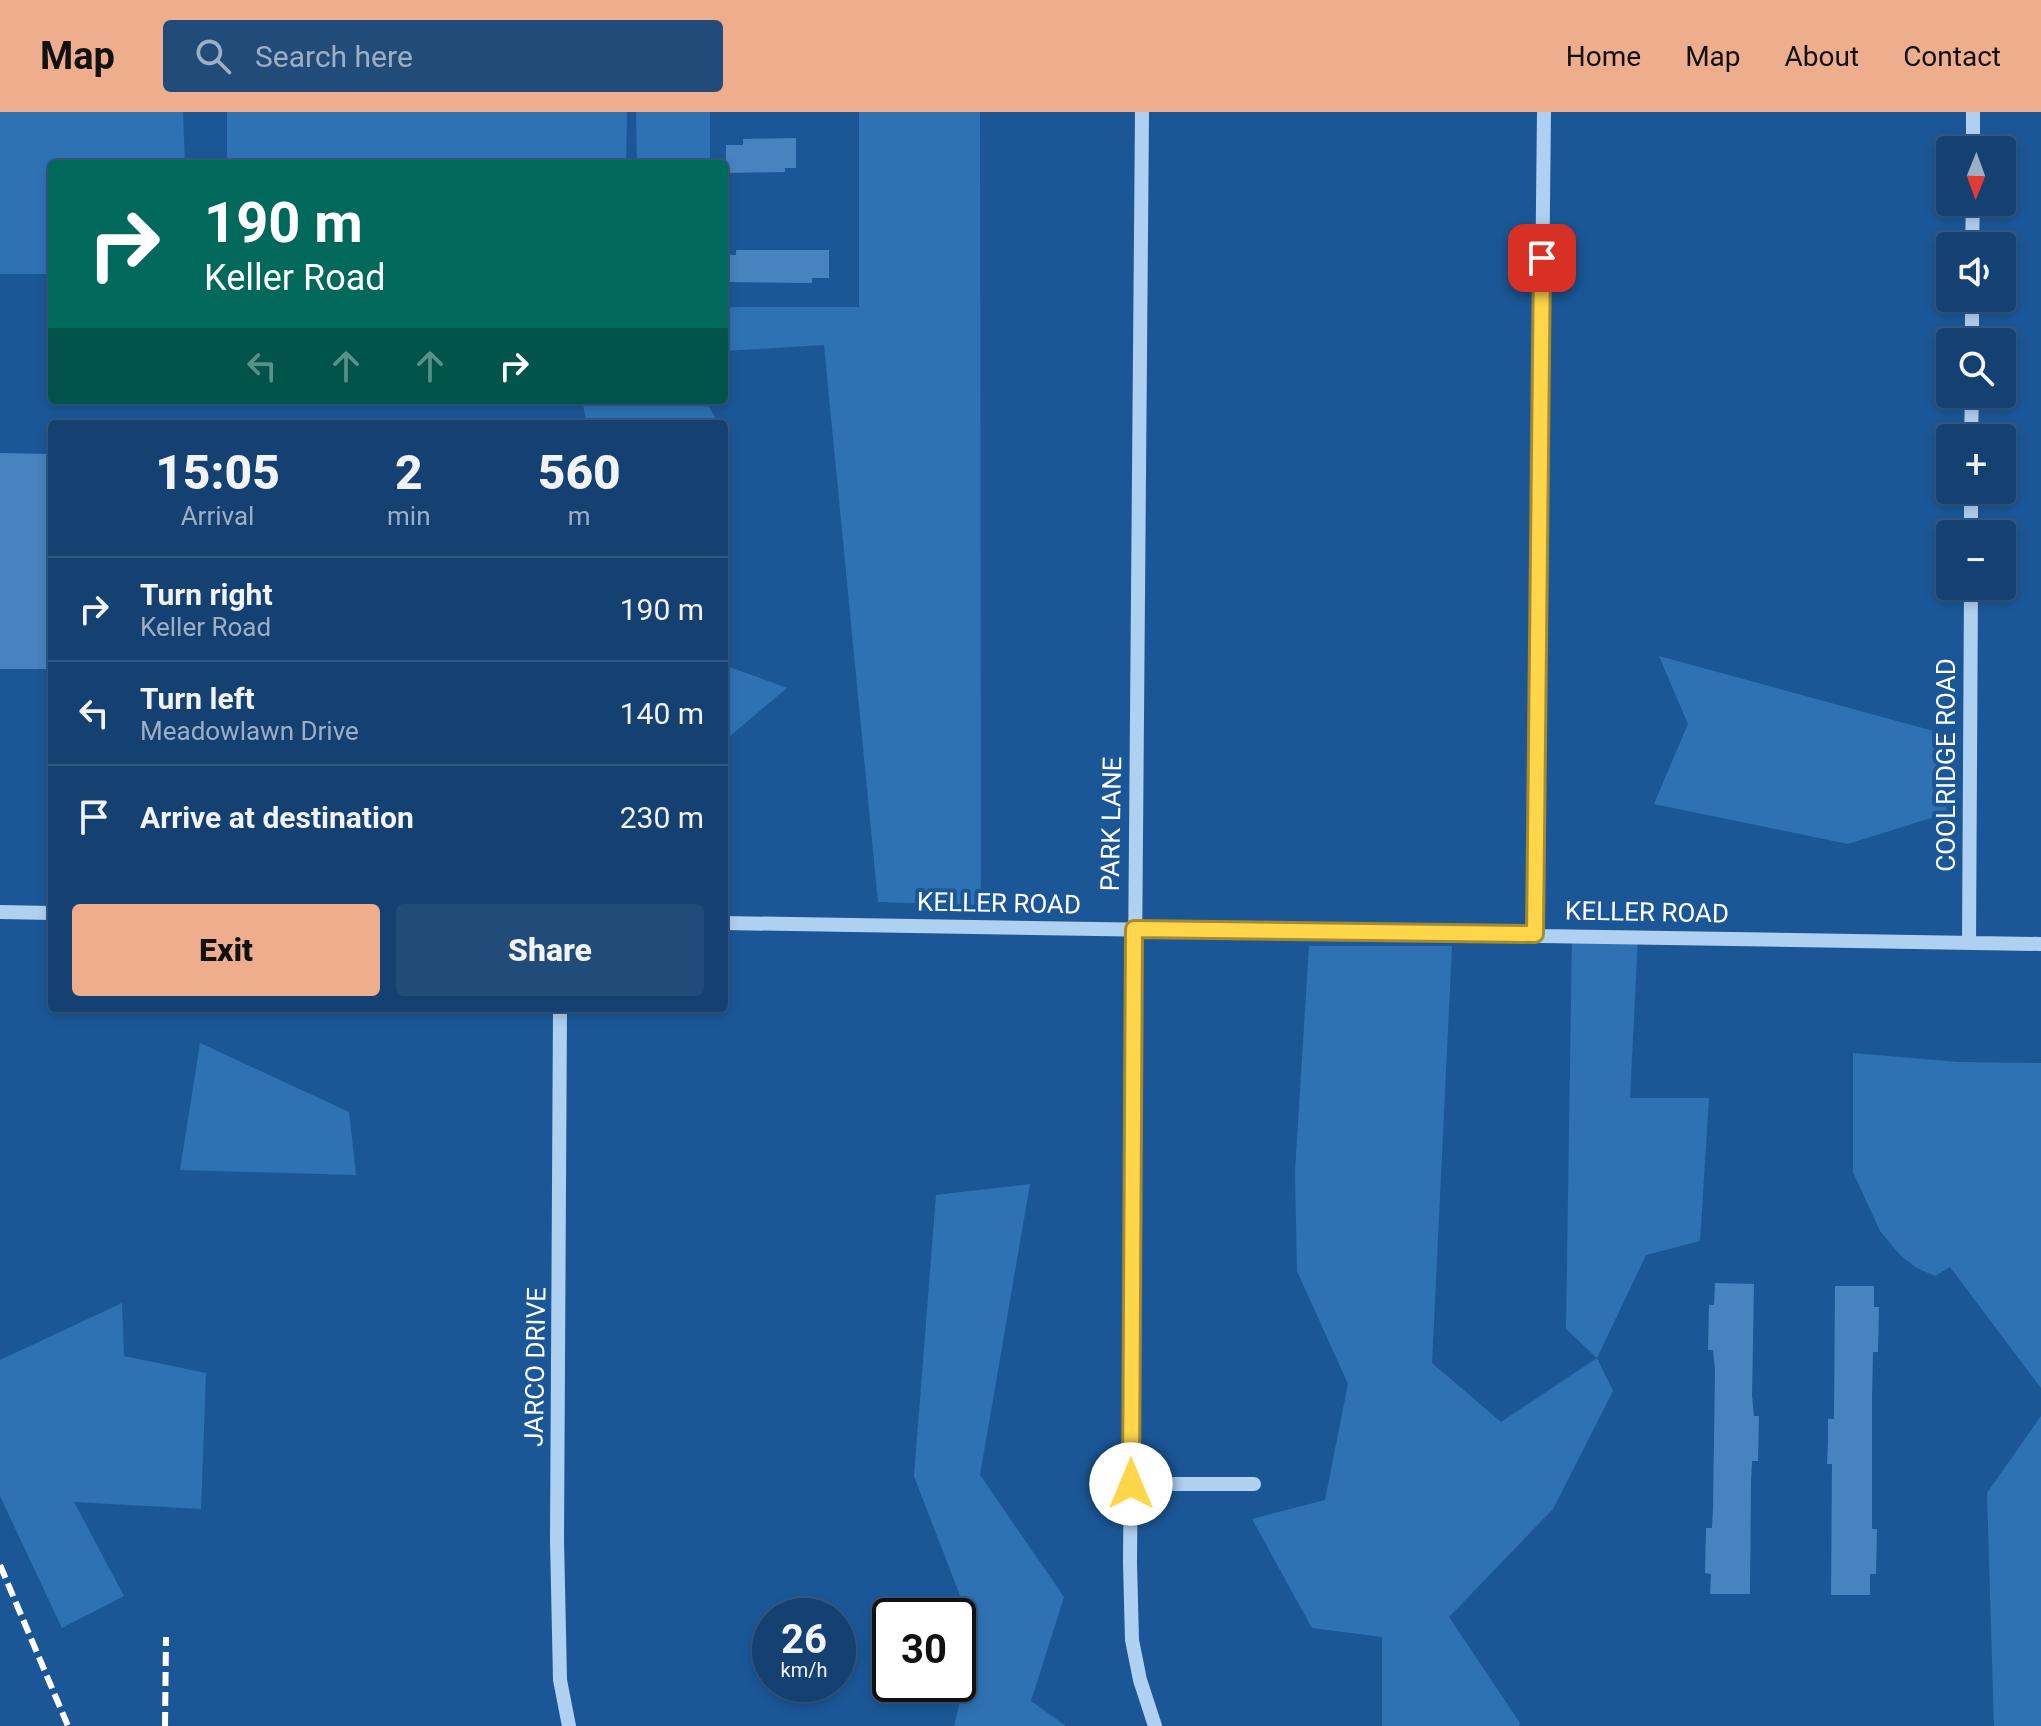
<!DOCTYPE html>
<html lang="en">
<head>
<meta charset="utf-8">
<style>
	:root { --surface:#144171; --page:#214c79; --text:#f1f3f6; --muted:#9dafc3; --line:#335a84; --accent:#eead8d }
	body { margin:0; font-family:Roboto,sans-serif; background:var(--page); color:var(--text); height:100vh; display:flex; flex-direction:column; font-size:30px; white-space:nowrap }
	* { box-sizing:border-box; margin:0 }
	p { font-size:26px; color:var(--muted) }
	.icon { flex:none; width:44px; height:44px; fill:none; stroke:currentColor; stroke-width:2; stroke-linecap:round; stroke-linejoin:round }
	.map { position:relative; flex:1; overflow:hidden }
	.sheet { position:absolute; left:48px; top:308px; width:680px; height:592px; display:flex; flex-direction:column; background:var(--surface); border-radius:8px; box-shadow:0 4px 12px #0003,0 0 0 2px var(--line) }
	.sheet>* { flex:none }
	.banner { position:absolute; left:48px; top:48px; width:680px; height:244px; border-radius:8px; box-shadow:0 4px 12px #0003,0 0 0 2px var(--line); background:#00695c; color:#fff; overflow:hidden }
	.needle { width:52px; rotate:181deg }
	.fabs { position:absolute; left:1936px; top:24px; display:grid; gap:16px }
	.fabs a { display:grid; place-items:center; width:80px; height:80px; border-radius:8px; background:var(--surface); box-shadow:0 4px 12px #0003,0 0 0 2px var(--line); font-size:40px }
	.speed { position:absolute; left:752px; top:1486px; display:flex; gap:16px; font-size:40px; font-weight:700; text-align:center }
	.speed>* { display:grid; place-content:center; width:104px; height:104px; border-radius:50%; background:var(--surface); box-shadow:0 4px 12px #0003,0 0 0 2px var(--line); line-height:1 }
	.speed small { font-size:20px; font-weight:400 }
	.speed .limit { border:4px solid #111; border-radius:12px; background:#fff; color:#111 }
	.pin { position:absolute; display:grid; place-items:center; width:68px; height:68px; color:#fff; margin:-34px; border-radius:16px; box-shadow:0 4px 12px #0006 }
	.me { position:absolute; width:88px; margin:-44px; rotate:0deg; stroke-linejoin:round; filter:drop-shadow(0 0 6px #0008) }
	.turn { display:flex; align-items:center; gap:28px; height:168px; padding:0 24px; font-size:36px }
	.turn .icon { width:104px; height:104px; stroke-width:2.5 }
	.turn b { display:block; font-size:56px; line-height:68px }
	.lanes { display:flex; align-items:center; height:76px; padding:0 24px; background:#0003; justify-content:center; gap:40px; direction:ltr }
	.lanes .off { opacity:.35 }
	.eta { display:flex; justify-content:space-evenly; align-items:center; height:136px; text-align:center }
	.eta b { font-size:48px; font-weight:800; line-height:56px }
	.primary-button { display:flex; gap:16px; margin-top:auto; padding:16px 24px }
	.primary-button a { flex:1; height:92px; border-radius:8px; background:var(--accent); color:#111; font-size:32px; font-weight:800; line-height:92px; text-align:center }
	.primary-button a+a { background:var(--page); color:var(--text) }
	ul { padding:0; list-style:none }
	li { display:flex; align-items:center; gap:24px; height:104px; padding:0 24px; border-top:2px solid var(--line) }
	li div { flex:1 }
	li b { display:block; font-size:30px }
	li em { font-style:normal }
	header { display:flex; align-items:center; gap:48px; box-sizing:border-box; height:112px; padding:0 40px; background:var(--accent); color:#111 }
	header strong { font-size:38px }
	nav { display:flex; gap:44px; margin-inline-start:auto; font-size:28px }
	.search { width:560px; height:72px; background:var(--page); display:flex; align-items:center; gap:20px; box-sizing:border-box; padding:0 28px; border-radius:8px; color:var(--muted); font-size:30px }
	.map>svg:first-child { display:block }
</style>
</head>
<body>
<header>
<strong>Map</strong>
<div class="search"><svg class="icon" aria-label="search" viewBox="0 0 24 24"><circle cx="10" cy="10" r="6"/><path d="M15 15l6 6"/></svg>Search here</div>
<nav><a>Home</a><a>Map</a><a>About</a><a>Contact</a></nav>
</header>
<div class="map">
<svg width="2041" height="1614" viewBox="0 0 2041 1614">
	<rect width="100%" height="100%" fill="#1b5797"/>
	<path fill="#2f72b4" d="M0,0h183l2,52h-133v110h-52z
		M227,0h400l-1,52h-399z
		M636,0h74v52h-73z
		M859,0h121l1,793 -103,-3 -54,-557 -100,6v-44h135z
		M582,288h123l14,24h-132z
		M1659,544l278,76 10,81 -99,31 -194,-40 34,-80z
		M724,553l63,23 -63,53z
		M1572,823l66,1 -8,162h79l-9,143 -54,14 -49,103 16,33 -60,118 -104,108 71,106 -1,3h-137v-89l-70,-9 -60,-109 73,-19 23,-116 -51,-113 -2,-99 14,-226h143l-20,417 69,59 96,-64 -31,-29z
		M200,931l149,69 7,63 -176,-5z
		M1853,941l105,9 83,1v325l-91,-121 -15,9 -18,-8 -16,-12 -21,-25 -27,-59z
		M1030,1072l-50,291 84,122 -33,104 35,25h-112l22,-89 -62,-161 22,-281z
		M122,1191l2,53 82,17 -5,136 -127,-7 50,94 -62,32 -62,-132v-136z
		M2041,1304v310h-47l-7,-233z"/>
	<path fill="#4883bf" d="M796,26v30h-11v4l-59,1v-28h17v-6z
		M736,138h93v28h-17v5l-86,-1v-27h10z
		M0,341l52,1v215h-52z
		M1715,1171l39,1 -2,112 2,20h5l-1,45h-6l-1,21 -1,112h-40l1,-20 -6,-1 1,-45h6l1,-21 2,-137 -2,-20h-5l1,-45h5z
		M1835,1174h39v21h5l-1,45h-5l-1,46v131h5l-1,45h-6v21h-39l1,-131h-5l1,-23v-22h6z"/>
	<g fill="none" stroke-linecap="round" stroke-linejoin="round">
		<path stroke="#afd0f0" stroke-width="14" d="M1142,0l-12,1451 2,77 8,40 15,46
			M1973,38v-38
			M1972,134l1,-44
			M1972,230v-44
			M1971,326l1,-44
			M1971,422v-44
			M0,800l52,1
			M724,811l1317,21
			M1535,822l9,-822
			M1969,831l2,-357
			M560,896l-3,532 3,140 9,46
			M1131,1372h123"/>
		<path stroke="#fff" stroke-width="6" stroke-dasharray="14 6" stroke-linecap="butt" d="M0,1453l68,161
			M165,1614l1,-89"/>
	</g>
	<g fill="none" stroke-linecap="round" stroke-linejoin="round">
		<defs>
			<path id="route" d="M1131,1372l3,-555 401,5 7,-676"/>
		</defs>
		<use href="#route" stroke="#a68a30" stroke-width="20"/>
		<use href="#route" stroke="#ffd54a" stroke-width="14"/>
	</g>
	<g text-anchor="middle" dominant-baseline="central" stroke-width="8" stroke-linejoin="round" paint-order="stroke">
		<g font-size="26" fill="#fff" stroke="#1b5797">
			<text transform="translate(1946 653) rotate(-90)">COOLRIDGE ROAD</text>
			<text transform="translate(1111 712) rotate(-89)">PARK LANE</text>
			<text transform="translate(999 791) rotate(1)">KELLER ROAD</text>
			<text transform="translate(1647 800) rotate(1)">KELLER ROAD</text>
			<text transform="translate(535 1255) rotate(-89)">JARCO DRIVE</text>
		</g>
	</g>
</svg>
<div class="fabs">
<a><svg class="needle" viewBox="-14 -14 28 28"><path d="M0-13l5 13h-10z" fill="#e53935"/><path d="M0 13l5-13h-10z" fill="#9dafc3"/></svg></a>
<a><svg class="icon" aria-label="sound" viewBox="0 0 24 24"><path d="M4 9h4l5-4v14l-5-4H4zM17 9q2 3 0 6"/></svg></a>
<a><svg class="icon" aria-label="search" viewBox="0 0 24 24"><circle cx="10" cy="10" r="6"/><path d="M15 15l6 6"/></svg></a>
<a>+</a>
<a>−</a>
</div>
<div class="speed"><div>26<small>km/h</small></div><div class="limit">30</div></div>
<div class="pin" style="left:1542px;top:146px;background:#d93025"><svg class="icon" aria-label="arrive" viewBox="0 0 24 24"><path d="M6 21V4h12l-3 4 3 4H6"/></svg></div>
<svg class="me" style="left:1131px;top:1372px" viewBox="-20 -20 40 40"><circle r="19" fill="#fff"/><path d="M0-13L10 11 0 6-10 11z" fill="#ffd54a"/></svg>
<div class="banner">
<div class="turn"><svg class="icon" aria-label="right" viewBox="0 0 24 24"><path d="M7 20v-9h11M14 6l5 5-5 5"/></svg><div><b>190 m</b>Keller Road</div></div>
<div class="lanes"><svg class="icon off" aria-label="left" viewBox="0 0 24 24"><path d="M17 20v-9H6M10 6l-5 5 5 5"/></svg><svg class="icon off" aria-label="ahead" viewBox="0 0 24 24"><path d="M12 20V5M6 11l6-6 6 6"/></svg><svg class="icon off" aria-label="ahead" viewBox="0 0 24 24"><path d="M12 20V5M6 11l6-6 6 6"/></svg><svg class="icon" aria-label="right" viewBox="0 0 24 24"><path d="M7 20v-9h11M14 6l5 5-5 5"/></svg></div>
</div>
<section class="sheet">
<div class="eta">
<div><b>15:05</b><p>Arrival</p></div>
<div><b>2</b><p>min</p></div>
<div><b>560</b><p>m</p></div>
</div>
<ul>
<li><svg class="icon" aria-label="right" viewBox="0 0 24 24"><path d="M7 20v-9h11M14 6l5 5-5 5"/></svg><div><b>Turn right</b><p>Keller Road</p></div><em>190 m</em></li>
<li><svg class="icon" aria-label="left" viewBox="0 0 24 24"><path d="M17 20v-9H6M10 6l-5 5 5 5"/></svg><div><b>Turn left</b><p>Meadowlawn Drive</p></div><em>140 m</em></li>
<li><svg class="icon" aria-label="arrive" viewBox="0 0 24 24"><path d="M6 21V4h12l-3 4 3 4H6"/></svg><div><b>Arrive at destination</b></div><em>230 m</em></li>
</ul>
<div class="primary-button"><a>Exit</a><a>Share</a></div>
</section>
</div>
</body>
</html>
